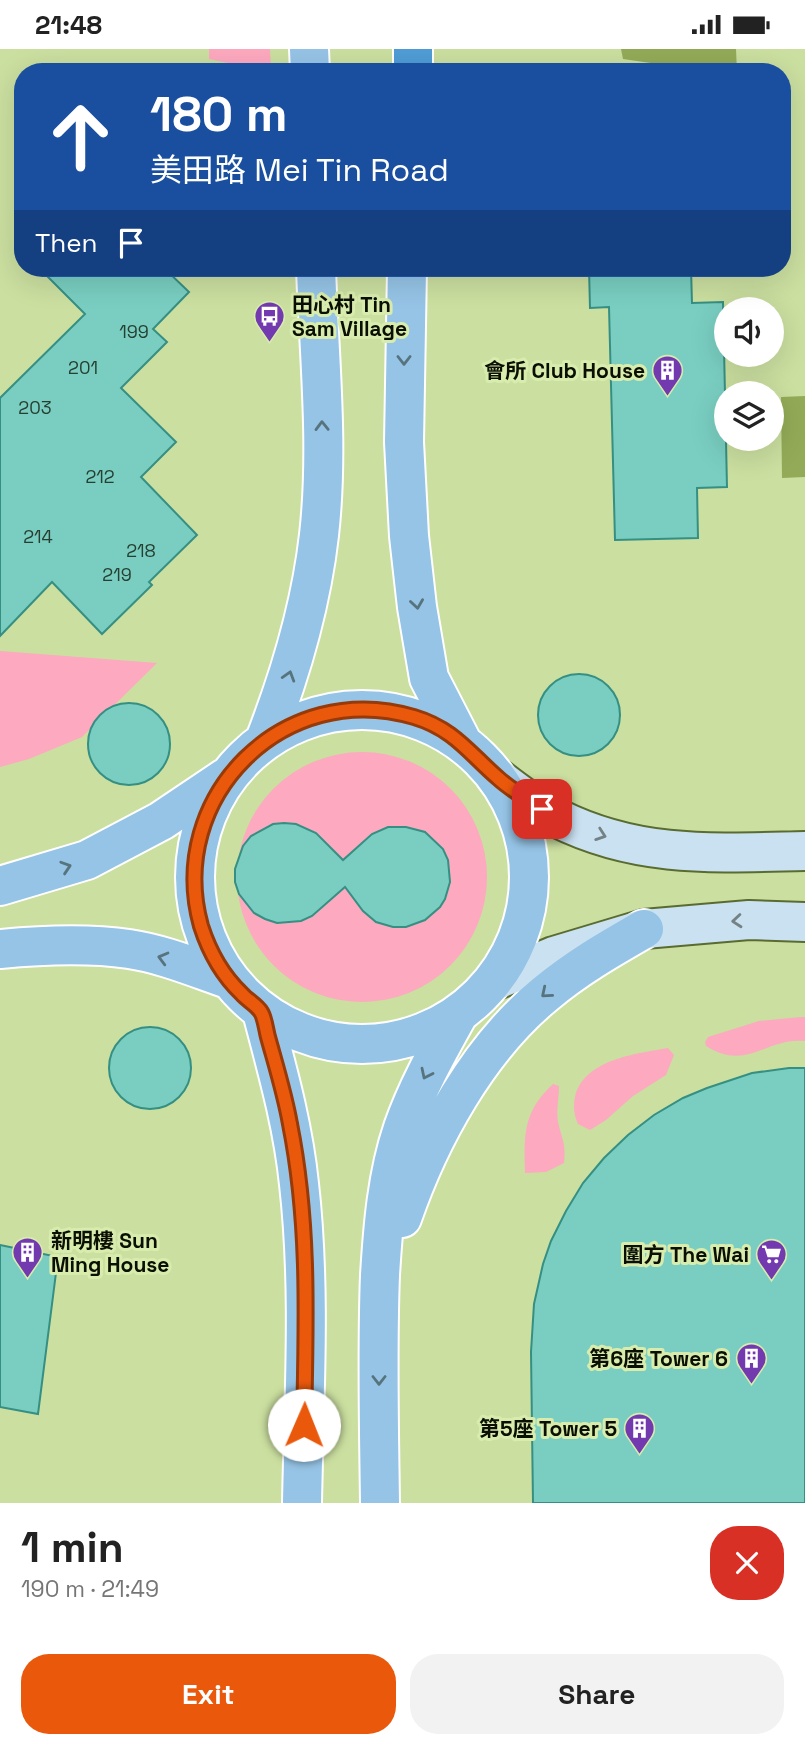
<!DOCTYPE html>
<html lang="en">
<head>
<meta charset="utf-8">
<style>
	:root { --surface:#fff; --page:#f2f2f2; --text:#222; --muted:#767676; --accent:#ea580c }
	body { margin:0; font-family:"Space Grotesk","Noto Sans TC",sans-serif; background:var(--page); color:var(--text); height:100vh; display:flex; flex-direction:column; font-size:26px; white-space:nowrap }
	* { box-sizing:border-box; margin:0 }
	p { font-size:23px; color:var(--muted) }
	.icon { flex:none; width:38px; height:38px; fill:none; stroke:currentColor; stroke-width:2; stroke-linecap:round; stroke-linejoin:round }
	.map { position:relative; height:1454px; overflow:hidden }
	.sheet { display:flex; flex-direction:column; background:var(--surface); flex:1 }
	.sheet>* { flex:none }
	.banner { position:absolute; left:14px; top:14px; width:777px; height:214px; border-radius:28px; box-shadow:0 7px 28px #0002; background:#1a4fa0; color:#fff; overflow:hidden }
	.controls { position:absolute; left:714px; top:248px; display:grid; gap:14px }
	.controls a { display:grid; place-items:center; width:70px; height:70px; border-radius:50%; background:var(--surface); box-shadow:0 7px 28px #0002; font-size:35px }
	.pin { position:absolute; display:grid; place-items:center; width:60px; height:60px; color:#fff; margin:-30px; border-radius:14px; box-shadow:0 4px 10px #0006 }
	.me { position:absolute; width:77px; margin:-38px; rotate:1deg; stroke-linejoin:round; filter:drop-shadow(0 0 5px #0008) }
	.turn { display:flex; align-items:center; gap:24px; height:147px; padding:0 21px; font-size:32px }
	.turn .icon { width:91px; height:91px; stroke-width:2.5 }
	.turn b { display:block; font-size:49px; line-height:60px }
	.then { display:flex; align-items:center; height:66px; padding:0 21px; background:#0003; gap:14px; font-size:26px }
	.round { display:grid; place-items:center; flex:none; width:74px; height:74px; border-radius:28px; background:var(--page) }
	.head { display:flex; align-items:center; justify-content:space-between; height:119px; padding:0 21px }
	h1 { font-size:42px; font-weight:600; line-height:52px }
	.cta { display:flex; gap:14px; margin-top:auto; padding:14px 21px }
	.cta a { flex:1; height:80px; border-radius:28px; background:var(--accent); color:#fff; font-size:28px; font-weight:600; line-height:80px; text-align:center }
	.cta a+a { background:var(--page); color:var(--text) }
	.status { display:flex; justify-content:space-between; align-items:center; height:49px; padding:0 35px; background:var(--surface); direction:ltr }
	.status svg { height:19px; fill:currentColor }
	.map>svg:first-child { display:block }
</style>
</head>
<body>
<div class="status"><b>21:48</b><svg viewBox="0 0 49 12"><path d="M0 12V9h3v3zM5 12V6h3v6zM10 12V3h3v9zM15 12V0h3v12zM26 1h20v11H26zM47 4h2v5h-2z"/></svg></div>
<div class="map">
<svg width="805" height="1454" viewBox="0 0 805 1454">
	<rect width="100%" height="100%" fill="#cbdfa0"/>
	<path fill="#fda9bf" d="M209,0h61l1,23 -62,-13z
		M0,602l157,12 -75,74 -53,22 -29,8z
		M237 828a125 125 0 1 1 250 0a125 125 0 1 1-250 0Z
		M801,968h4v24c-39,-4 -58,31 -99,5l-1,-4 3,-5 51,-16z
		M668,999l6,7 -8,20 -33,21 -27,24 -16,10 -12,-6c-4,-9 -5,-18 -3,-27 9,-38 61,-43 93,-49z
		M553,1035l6,2c0,12 -3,24 -1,36 4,18 8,20 6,41l-18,9 -21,1c-1,-39 -2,-61 28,-89z"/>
	<path fill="#93ab58" d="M621,0h115l1,23h-38v-2l-76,-11z
		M805,347v81l-23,1 -1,-81z"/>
	<path fill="#79cec1" stroke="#368f83" stroke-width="2" d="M39,219h125l25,24 -36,37 14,13 -46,46 55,54 -35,35 56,58 -48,47 3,3 -50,49 -50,-52 -52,54v-238l85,-84z
		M589,219h102l1,35 31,-1 4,185 -30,1 1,50 -83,2 -6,-233 -19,1z
		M538 666a41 41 0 1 1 82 0a41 41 0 1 1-82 0Z
		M88 695a41 41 0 1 1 82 0a41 41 0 1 1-82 0Z
		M284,774l12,1 20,9 27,27 29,-26 16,-7h18l19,5 18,17 5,11 2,22 -5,17 -5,8 -15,13 -19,7h-13l-17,-5 -13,-11 -18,-24 -33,29 -11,5 -24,2 -12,-4 -11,-6 -15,-19 -4,-12v-13l8,-23 8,-10 22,-12z
		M109 1019a41 41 0 1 1 82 0a41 41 0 1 1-82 0Z
		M789,1019h16v435h-272l-2,-151 3,-48 9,-40 8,-23 15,-30 17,-28 21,-25 24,-23 26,-20 29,-17 24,-10 45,-15z
		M0,1196l58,12 -20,157 -38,-7z"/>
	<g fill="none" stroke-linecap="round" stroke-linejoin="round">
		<defs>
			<path id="secondary" d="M499,730c18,14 37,28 58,39 82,41 160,35 248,33
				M494,932l60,-25 90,-27 105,-9 56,2"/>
			<path id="primary" d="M309,0l1,23
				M407,219l-3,174 5,94 8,71 12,71 33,64
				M195 828a167 167 0 1 1 334 0a167 167 0 1 1-334 0Z
				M265,691c26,-67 46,-134 54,-205 10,-88 0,-179 -3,-267
				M0,837l87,-26 74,-39 64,-43
				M0,900c43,-4 87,-6 129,0 34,5 67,19 99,30
				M262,963c15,57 31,113 37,172 12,105 5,213 3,319
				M402,1169c28,-81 76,-169 143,-224 31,-26 64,-45 99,-65
				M380,1454c-1,-76 -3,-152 0,-228 3,-49 7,-100 23,-147 14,-40 35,-77 56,-115"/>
			<path id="highway" d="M413,23v-23"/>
		</defs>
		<use href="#secondary" stroke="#5a6b30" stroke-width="42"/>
		<use href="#primary" stroke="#fff" stroke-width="42"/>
		<use href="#highway" stroke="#fff" stroke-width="42"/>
		<use href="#secondary" stroke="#cae1f2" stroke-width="38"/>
		<use href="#primary" stroke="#96c4e6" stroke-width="38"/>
		<use href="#highway" stroke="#509cd5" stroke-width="38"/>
	</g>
	<defs><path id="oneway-chevron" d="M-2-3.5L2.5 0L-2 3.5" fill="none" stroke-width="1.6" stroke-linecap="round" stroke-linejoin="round" transform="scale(1.75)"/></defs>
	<g stroke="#57737e">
		<use href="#oneway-chevron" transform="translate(404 311) rotate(90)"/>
		<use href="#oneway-chevron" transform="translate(322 377) rotate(-91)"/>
		<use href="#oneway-chevron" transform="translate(417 555) rotate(82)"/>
		<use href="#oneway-chevron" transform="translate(289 627) rotate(-73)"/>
		<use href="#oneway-chevron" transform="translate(66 818) rotate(-18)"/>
		<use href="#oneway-chevron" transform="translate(163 909) rotate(-165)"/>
		<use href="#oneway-chevron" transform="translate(546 944) rotate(140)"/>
		<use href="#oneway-chevron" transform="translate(426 1025) rotate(116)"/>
		<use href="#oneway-chevron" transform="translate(379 1331) rotate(90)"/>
	</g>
	<g stroke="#748285">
		<use href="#oneway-chevron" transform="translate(601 786) rotate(19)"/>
		<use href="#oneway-chevron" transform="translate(737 872) rotate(175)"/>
	</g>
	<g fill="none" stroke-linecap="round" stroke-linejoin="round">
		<defs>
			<path id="route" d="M304,1376c2,-100 6,-201 -14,-301 -5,-29 -14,-58 -22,-87 -2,-7 -3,-19 -7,-25 -4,-7 -14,-12 -19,-18 -19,-18 -33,-43 -41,-68 -36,-129 83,-248 213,-209 40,12 55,36 84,61 13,12 29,21 44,31"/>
		</defs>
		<use href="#route" stroke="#983908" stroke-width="18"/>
		<use href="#route" stroke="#ea580c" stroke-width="12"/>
	</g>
	<defs>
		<symbol id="bus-pin" viewBox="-11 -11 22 30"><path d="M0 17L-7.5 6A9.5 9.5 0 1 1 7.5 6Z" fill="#7339af" stroke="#d8ecad"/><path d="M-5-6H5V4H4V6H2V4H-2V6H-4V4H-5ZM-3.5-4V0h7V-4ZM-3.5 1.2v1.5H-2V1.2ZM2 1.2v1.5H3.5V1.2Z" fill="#fff"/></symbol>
		<symbol id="building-pin" viewBox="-11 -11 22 30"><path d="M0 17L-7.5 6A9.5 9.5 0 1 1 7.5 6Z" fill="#7339af" stroke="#d8ecad"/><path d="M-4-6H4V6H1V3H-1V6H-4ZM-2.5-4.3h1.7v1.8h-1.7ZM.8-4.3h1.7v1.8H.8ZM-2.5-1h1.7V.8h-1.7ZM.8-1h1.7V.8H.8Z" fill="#fff"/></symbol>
		<symbol id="supermarket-pin" viewBox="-11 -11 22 30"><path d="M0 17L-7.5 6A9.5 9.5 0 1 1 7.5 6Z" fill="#7339af" stroke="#d8ecad"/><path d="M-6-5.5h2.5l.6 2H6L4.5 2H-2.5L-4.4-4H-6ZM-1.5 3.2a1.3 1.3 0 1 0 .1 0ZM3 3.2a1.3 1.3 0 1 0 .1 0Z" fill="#fff"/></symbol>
	</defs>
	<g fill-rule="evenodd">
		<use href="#bus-pin" x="252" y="250" width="35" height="47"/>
		<use href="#building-pin" x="650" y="304" width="35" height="47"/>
		<use href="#building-pin" x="10" y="1186" width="35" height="47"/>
		<use href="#supermarket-pin" x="754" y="1188" width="35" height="47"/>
		<use href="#building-pin" x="734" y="1292" width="35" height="47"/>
		<use href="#building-pin" x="622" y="1362" width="35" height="47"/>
	</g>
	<g text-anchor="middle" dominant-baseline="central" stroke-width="6" stroke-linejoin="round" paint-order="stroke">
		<g font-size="18" fill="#263f30">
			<text x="134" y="282">199</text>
			<text x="83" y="318">201</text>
			<text x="35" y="358">203</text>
			<text x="100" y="427">212</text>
			<text x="38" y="487">214</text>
			<text x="141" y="501">218</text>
			<text x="117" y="525">219</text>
		</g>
		<g font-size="21" font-weight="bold" fill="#0a0f00" stroke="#d8ecad" text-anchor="end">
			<text x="292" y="255" text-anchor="start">田心村 Tin<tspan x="292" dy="24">Sam Village</tspan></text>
			<text x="645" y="321">會所 Club House</text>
			<text x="51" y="1191" text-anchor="start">新明樓 Sun<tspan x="51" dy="24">Ming House</tspan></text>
			<text x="749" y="1205">圍方 The Wai</text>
			<text x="728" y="1309">第6座 Tower 6</text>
			<text x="617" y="1379">第5座 Tower 5</text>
		</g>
	</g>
</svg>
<div class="controls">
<a><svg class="icon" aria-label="sound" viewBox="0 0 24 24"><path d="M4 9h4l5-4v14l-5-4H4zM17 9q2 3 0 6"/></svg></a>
<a><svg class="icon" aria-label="layers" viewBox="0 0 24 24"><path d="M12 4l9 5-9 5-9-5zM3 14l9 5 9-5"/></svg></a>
</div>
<div class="pin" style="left:542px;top:760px;background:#d93025"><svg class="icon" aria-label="arrive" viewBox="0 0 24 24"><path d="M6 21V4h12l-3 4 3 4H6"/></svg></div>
<svg class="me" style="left:304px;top:1376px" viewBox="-20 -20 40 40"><circle r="19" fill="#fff"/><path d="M0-13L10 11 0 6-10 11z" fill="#ea580c"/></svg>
<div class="banner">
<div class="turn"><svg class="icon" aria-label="ahead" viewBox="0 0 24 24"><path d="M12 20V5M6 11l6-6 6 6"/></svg><div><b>180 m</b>美田路 Mei Tin Road</div></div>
<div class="then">Then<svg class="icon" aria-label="arrive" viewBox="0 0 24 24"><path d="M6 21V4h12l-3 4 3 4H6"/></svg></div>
</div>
</div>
<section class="sheet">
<div class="head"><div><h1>1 min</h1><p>190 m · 21:49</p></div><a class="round" style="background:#d93025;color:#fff"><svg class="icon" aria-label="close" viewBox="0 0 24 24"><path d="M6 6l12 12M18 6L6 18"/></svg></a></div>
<div class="cta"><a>Exit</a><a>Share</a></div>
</section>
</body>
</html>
